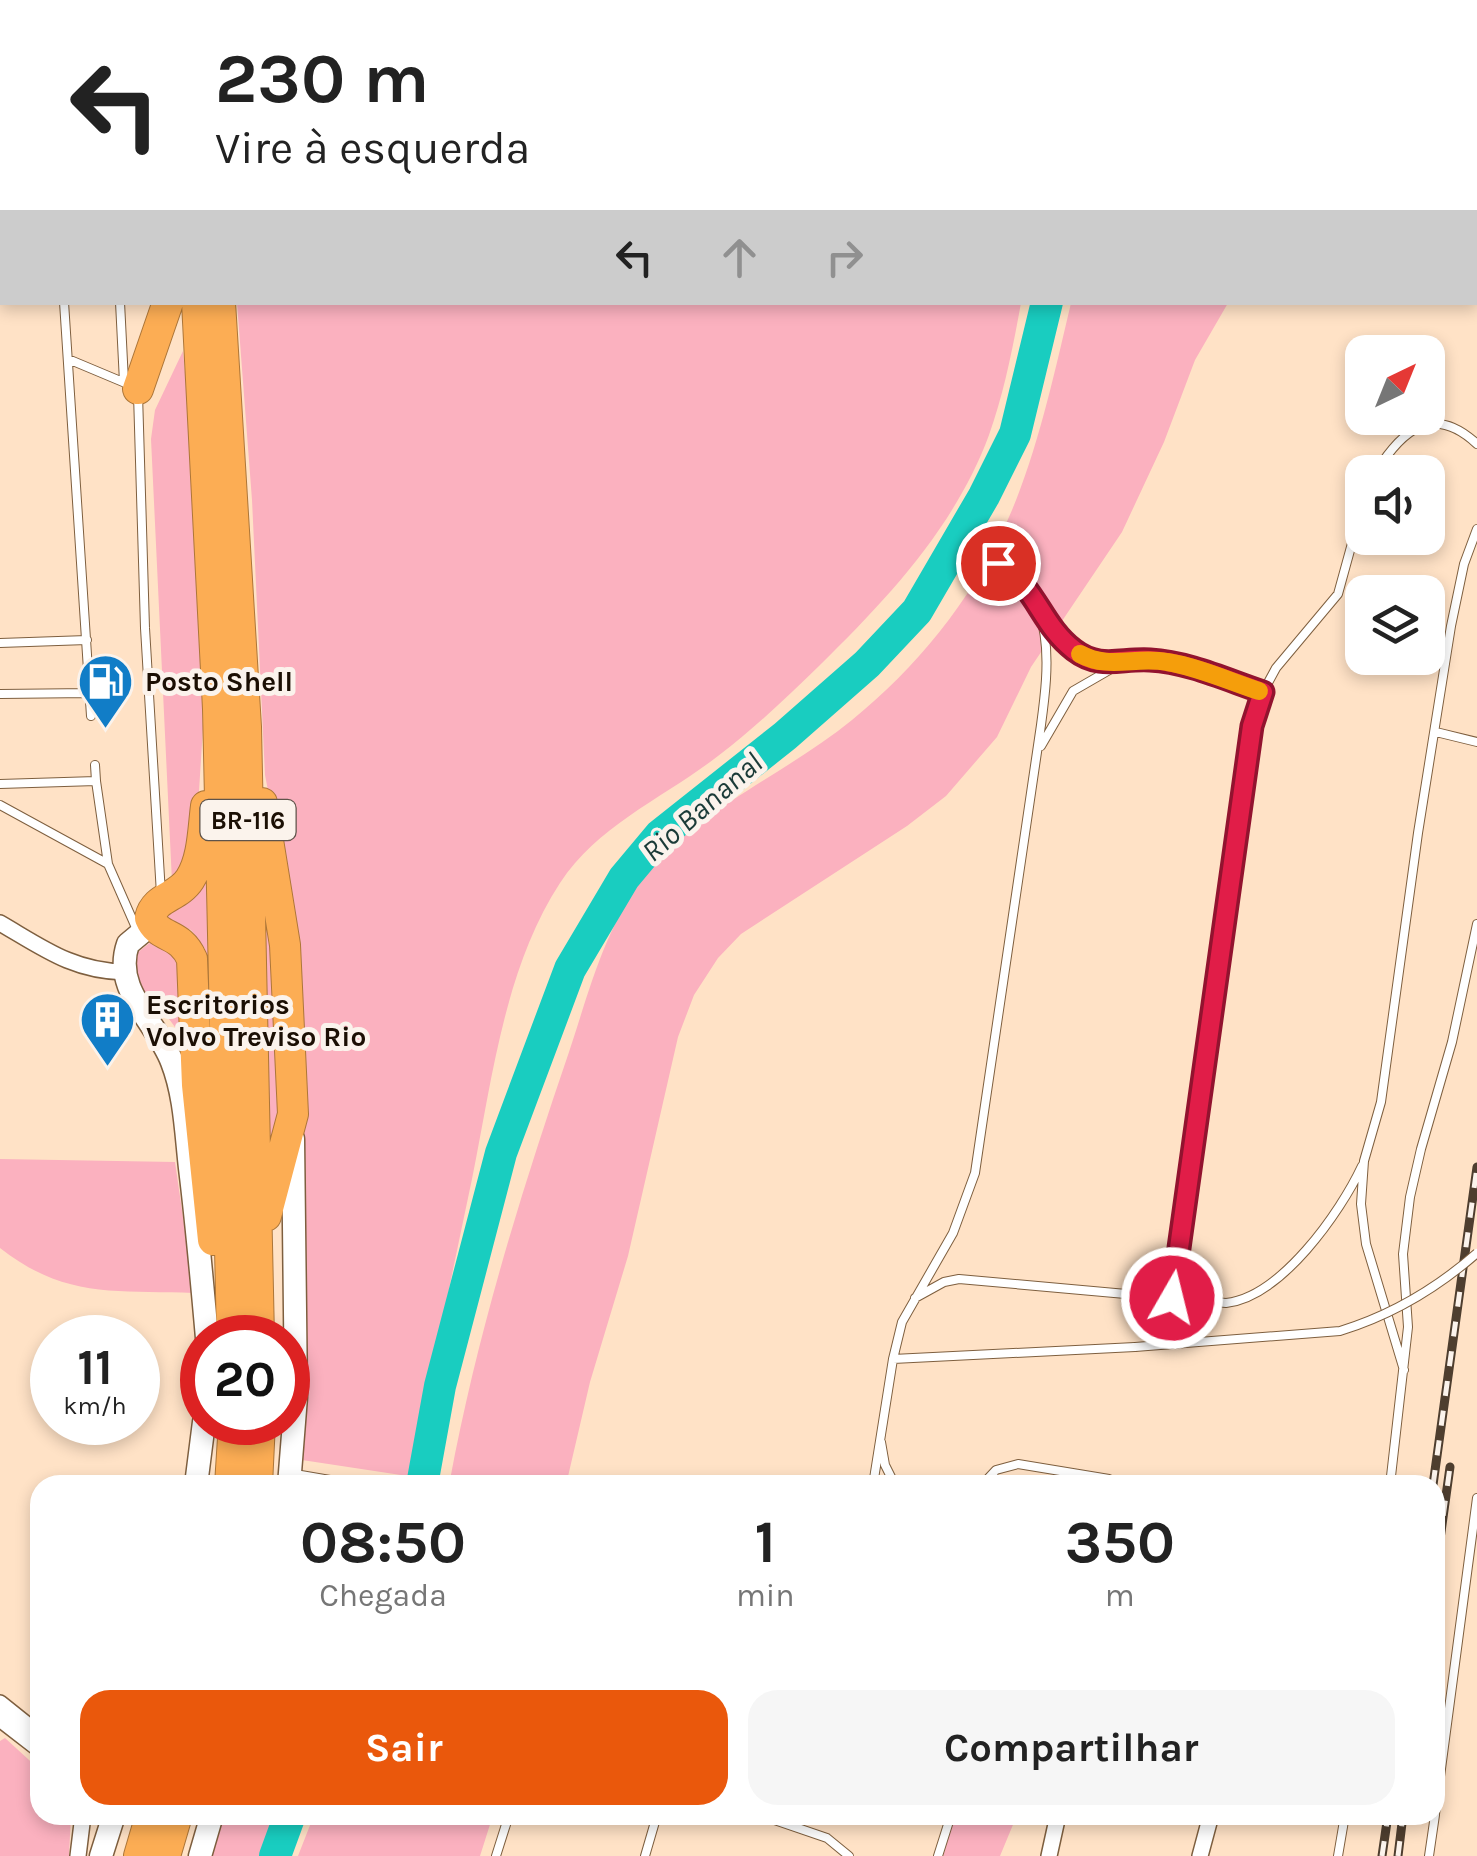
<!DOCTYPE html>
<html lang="pt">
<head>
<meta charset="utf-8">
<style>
	:root { --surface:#fff; --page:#f6f6f6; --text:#222; --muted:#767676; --accent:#ea580c }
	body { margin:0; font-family:Karla,sans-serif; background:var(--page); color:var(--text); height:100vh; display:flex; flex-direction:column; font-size:38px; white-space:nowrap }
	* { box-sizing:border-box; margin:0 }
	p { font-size:32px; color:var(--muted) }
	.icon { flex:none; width:55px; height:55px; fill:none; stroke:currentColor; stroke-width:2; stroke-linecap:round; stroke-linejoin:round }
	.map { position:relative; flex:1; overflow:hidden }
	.sheet { position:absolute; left:30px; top:1475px; width:1415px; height:350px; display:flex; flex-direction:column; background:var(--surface); border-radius:30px; box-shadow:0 5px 15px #0003 }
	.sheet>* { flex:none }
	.top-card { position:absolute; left:0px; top:0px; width:1478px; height:305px; box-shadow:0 5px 15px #0003; background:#fff; color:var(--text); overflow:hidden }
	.needle { width:65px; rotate:43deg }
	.controls { position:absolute; left:1345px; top:335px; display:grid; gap:20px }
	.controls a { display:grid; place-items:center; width:100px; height:100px; border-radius:20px; background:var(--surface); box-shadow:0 5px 15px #0003; font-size:50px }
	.speed { position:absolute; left:30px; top:1315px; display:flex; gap:20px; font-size:50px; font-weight:700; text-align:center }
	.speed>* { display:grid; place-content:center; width:130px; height:130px; border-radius:50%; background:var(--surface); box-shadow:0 5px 15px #0003; line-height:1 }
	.speed small { font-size:25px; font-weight:400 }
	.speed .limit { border:15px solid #d22; background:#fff; color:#111 }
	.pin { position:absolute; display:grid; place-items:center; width:85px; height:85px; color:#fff; margin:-42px; border:5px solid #fff; border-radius:50%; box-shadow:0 2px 10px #0007 }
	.me { position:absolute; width:110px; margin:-55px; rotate:8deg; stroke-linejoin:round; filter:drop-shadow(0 0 8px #0008) }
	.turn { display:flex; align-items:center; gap:35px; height:210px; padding:0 50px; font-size:45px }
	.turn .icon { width:130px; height:130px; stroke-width:2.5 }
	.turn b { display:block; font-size:70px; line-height:85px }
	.lanes { display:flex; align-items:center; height:95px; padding:0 50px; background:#0003; justify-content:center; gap:50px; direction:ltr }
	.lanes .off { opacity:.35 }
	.eta { display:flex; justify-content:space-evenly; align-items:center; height:170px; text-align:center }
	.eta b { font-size:60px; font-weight:700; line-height:70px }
	.cta { display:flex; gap:20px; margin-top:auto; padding:20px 50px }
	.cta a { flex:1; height:115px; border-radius:30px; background:var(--accent); color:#fff; font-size:40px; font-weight:700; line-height:115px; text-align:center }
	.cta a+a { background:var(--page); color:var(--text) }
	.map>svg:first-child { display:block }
</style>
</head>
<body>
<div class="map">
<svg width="1477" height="1856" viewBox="0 0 1477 1856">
	<rect width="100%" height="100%" fill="#ffe2c6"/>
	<path fill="#fbb1bf" d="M224,0h1014l-5,2z
		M237,303h784c-8,44 -17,90 -32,132 -34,92 -101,163 -169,230 -33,32 -65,63 -102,91 -54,42 -119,68 -158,127 -56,86 -68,198 -88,296 -21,100 -42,198 -58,298l-112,-17 -21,-602 -16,-83 -13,-275z
		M1071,303h157l-33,57 -31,82 -42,90 -91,135 -34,70 -51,59 -39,30 -166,108 -23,24 -24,37 -16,42 -50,219 -38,126 -24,103h-84l-32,-5c27,-145 71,-288 119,-428 20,-60 37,-129 78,-179 54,-66 139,-99 205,-153 64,-52 118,-118 153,-194 31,-67 49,-151 66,-223z
		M183,351l9,95 11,282 -4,63 -8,59 -19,32 -21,-443 4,-29z
		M254,797l17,91 11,220 -15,78z
		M208,847l4,255 -7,-153 -14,-19 -25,-12 -1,-7z
		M152,941l28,10 2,89c-11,-26 -36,-41 -51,-64l6,-23z
		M0,1159l175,3 19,131c-78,-3 -129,6 -194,-45z
		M5,1738l35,32v45h31l-2,41h-69v-115z
		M219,1815h55l-14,41h-54z
		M314,1815h179l-13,41h-182z
		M955,1815h62l-17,41h-57z"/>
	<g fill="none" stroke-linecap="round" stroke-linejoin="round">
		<path stroke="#19cdc0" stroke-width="32" d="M1296,2l7,-2
			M422,1485l18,-99 61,-233 69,-184 54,-91 36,-43 125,-99 82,-72 50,-53 67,-115 31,-62 32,-132
			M275,1856l15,-41"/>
		<defs>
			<path id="service" d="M0,266h2
				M64,302l27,414
				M120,302l4,80
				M68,359l62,26
				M138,394l7,234 16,266
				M1376,472c26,-42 57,-69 101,-28
				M1042,614c17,22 38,50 68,50 22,0 40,-7 63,-1 30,7 60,20 90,29
				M0,643l87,-3
				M0,694l90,-1
				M1436,732l41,10
				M1041,746l32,-55 45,-26
				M96,781l12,83
				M0,784l96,-3 -1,-16
				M0,805l108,59 29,66
				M915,1298l29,-16 15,-3 267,24c55,-6 114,-90 136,-137
				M1172,1298l80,-572 11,-34 13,-24 62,-74 24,-87
				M893,1359l242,-12
				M1404,1370l-38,-126 -5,-40 3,-43 17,-59 37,-269 33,-207 13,-62 13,-35
				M881,1442l4,23 10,20
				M295,1474l64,11
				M873,1485l20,-126 9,-37 51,-89 22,-60 66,-448c8,-59 16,-127 -43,-162
				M982,1485l14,-15 22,-6 91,15
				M1390,1485l18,-158 -5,-73 7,-57 11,-48 31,-107 25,-118
				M1435,1814l42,-316
				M760,1815l67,23 22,18
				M496,1856l13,-41
				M645,1856l12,-41
				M938,1856l13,-41
				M1338,1856l7,-41
				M1429,1856l6,-41"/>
			<path id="minor" d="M0,923c43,25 73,48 124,49
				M0,1703l40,32
				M0,1719l40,31
				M78,1856l5,-41
				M1049,1856l9,-41
				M1200,1856l11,-41"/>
			<path id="secondary" d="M152,924l-24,20c-16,46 29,78 44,118 13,33 14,71 18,106 7,57 12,113 17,170
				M196,1485l8,-63
				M289,1485l7,-88 -3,-258
				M101,1856l13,-41
				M200,1856l12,-41"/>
			<path id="motorway" d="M188,0v2
				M211,0v2
				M197,302l21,407 14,629
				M220,302l26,425 13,611
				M138,389l30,-87
				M262,803l23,142 8,169 -27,102
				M206,806c-3,23 -3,53 -16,73 -12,19 -35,17 -40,39 9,22 30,13 42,41l5,126 16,155
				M230,1485l4,-63
				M257,1485l3,-63
				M139,1856l12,-41
				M165,1856l12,-41"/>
		</defs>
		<use href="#service" stroke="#7e5f3f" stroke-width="10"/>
		<use href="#minor" stroke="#7e5f3f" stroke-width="18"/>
		<use href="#secondary" stroke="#7e5f3f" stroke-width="25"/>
		<use href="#motorway" stroke="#ad7638" stroke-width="32"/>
		<use href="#service" stroke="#fff" stroke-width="8"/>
		<use href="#minor" stroke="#fff" stroke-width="15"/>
		<use href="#secondary" stroke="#fff" stroke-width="22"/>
		<use href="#motorway" stroke="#fcad54" stroke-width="30"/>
		<defs>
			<path id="rail" d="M1433,1485l44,-318
				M1435,1575l15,-108
				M1382,1856l6,-41
				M1398,1856l5,-41"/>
		</defs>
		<use href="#rail" stroke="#4e3e2f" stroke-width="9"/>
		<use href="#rail" stroke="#fbf3ec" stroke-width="5" stroke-dasharray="15" stroke-linecap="butt"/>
		<defs>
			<path id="service-bridge" d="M1135,1347l205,-16c52,-16 96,-42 137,-78"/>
		</defs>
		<use href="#service-bridge" stroke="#7e5f3f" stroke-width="10" stroke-linecap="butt"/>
		<use href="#service-bridge" stroke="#fff" stroke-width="8"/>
	</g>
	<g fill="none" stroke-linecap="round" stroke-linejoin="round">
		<defs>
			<path id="route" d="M998,563c38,22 42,61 76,87 26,20 47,8 76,10 38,2 77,20 113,32l-11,34 -80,572"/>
		</defs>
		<use href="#route" stroke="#92132f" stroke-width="25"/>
		<use href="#route" stroke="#e11d48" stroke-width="18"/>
		<path stroke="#f59e0b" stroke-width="18" d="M1080,654c29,16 56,2 87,8 31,5 62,19 92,29"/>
	</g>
	<defs>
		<symbol id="fuel-pin" viewBox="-11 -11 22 30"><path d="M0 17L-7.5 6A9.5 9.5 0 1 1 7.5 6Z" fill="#117dc7" stroke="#fbf3ec"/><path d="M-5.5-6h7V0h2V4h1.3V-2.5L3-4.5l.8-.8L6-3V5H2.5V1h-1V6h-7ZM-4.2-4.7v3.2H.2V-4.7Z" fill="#fff"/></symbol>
		<symbol id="building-pin" viewBox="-11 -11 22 30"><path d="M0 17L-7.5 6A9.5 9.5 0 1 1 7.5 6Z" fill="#117dc7" stroke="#fbf3ec"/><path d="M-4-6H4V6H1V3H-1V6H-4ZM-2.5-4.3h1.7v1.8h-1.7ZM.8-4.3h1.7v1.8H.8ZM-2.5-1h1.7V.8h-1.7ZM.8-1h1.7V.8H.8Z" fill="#fff"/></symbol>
	</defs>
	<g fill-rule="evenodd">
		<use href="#fuel-pin" x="74" y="650" width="63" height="86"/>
		<use href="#building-pin" x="76" y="988" width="63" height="86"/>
	</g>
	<g text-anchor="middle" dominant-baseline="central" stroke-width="10" stroke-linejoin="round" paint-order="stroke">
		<rect fill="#fbf3ec" stroke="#5e534a" stroke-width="2.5" x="200.5" y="800" width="95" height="40" rx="8"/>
		<g font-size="25" font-weight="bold" fill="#1b0f04">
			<text x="248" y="820">BR-116</text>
		</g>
		<g font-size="28" font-weight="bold" fill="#1b0f04" stroke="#fbf3ec" text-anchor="start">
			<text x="145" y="681">Posto Shell</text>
			<text x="146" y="1004">Escritorios<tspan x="146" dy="32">Volvo Treviso Rio</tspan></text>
		</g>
		<g font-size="30" font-style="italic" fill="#1b3b38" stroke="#fbf3ec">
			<text transform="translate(702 807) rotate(-41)">Rio Bananal</text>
		</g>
	</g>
</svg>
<div class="controls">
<a><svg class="needle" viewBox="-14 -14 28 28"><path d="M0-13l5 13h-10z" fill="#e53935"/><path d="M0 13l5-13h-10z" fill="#767676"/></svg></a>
<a><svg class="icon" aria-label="sound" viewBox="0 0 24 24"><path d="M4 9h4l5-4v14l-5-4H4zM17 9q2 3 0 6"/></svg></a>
<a><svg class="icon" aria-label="layers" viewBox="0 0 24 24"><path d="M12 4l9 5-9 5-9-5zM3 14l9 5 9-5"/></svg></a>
</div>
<div class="speed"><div>11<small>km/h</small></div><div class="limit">20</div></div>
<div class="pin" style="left:998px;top:563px;background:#d93025"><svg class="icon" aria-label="arrive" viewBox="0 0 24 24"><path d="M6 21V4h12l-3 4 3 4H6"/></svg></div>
<svg class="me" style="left:1172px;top:1298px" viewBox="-20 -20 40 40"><circle r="17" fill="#e11d48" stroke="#fff" stroke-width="3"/><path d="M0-11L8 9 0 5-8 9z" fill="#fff"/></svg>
<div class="top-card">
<div class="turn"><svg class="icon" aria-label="left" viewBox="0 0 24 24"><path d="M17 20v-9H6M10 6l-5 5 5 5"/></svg><div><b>230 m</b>Vire à esquerda</div></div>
<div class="lanes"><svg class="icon" aria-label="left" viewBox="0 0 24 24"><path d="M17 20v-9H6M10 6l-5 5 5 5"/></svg><svg class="icon off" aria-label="ahead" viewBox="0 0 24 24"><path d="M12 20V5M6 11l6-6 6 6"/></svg><svg class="icon off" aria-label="right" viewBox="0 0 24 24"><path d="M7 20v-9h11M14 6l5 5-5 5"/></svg></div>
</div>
<section class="sheet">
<div class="eta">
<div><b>08:50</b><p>Chegada</p></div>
<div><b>1</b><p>min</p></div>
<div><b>350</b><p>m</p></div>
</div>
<div class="cta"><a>Sair</a><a>Compartilhar</a></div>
</section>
</div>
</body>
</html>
